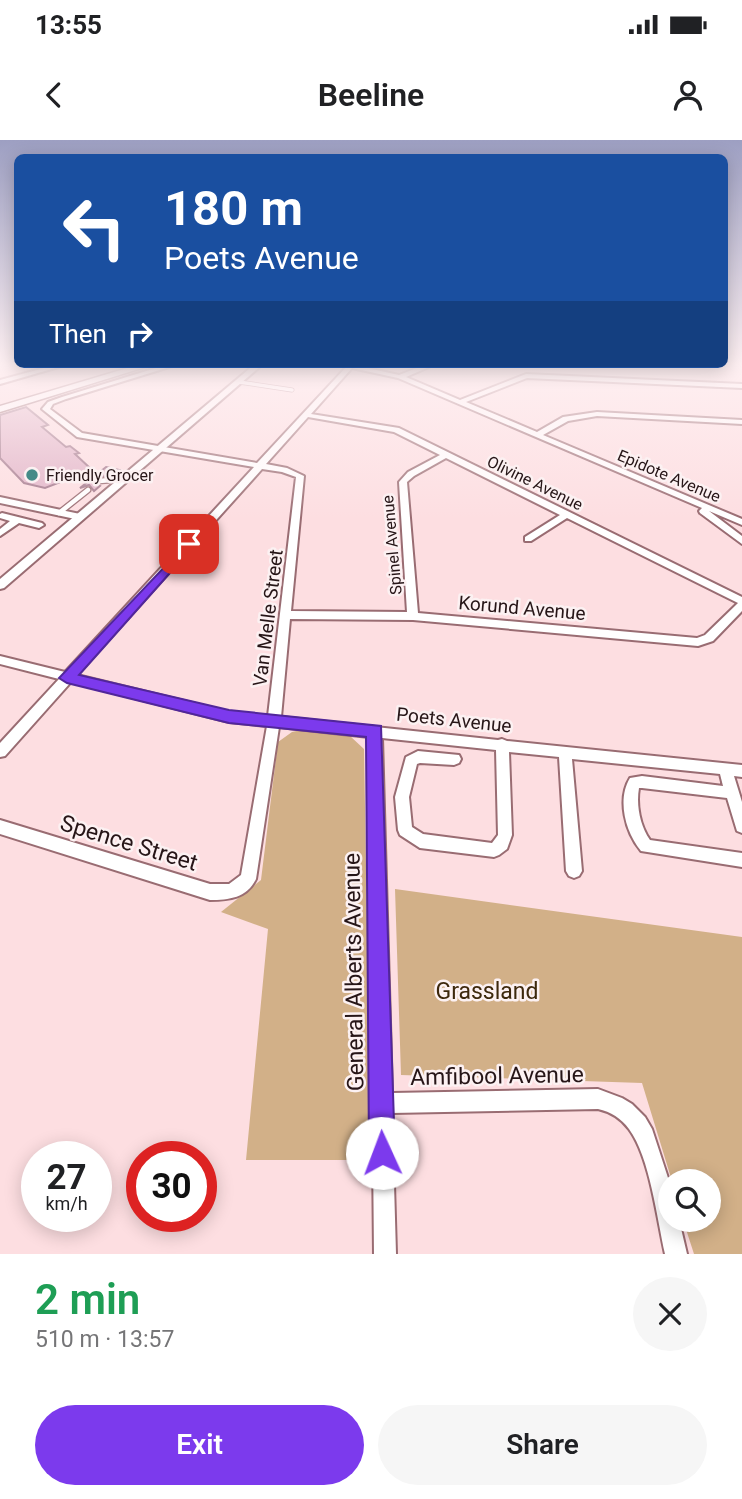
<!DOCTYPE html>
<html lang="en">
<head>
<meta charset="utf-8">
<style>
	:root { --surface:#fff; --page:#f6f6f6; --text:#202124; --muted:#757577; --accent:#7c3aed }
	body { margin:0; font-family:Roboto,sans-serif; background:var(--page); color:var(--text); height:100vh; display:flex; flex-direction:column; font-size:26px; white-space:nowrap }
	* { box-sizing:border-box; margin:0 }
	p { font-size:23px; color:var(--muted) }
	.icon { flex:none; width:38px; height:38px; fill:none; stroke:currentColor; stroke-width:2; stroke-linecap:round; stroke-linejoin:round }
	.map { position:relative; height:1114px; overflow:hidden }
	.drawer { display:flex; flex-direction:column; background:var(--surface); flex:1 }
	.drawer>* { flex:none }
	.banner { position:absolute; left:14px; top:14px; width:714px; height:214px; border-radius:10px; box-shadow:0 4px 18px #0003; background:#1a4fa0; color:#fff; overflow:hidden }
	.tools { position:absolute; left:658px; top:1029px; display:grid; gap:14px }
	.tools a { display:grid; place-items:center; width:63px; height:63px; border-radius:50%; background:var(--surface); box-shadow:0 4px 18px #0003; font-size:35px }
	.speed { position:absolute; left:21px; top:1001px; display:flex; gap:14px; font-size:35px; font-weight:700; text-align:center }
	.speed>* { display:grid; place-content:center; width:91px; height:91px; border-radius:50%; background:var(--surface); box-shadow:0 4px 18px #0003; line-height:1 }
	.speed small { font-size:18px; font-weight:400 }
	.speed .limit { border:10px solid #d22; background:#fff; color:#111 }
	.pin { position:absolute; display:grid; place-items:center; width:60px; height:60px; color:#fff; margin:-30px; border-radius:14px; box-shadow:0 4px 10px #0006 }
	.me { position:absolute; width:77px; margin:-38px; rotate:358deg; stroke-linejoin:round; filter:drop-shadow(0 0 5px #0008) }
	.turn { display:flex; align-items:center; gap:24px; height:147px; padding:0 35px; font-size:32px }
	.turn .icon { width:91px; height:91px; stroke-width:2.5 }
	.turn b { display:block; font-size:49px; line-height:60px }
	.then { display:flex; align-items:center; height:66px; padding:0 35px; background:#0003; gap:14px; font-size:26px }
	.round { display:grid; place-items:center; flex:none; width:74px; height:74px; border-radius:37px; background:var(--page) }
	.head { display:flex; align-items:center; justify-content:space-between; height:119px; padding:0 35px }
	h1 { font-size:42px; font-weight:600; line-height:52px; color:#1e9e55 }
	.primary-button { display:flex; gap:14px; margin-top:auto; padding:14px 35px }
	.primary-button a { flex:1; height:80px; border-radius:42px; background:var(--accent); color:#fff; font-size:28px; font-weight:600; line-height:80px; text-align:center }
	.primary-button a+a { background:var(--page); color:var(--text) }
	.status { display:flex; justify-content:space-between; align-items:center; height:49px; padding:0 35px; background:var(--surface); direction:ltr }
	.status svg { height:19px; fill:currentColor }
	header { display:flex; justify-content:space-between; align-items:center; height:91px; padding:0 35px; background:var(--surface); font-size:32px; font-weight:600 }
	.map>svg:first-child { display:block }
</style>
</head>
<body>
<div class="status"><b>13:55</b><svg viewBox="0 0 49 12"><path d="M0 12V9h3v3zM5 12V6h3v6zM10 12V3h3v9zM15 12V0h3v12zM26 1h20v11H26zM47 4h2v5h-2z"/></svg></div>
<header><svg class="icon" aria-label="back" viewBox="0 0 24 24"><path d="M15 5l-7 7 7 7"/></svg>Beeline<svg class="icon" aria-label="person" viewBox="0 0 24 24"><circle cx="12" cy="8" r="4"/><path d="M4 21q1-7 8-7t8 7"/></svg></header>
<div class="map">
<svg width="742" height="1114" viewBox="0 0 742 1114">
	<rect width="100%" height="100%" fill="#fddee1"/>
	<path fill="#d2b088" d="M301,590l49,6 14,13 7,411h-125l22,-231 -47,-17 40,-32 17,-138 14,-10z
		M395,749l347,48v317h-48l-11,-34h26v-39h-37l-30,-98 -241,-8z"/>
	<path fill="#e2b5c8" stroke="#a3798c" stroke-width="2" d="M26,267l22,18 -6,2 24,20 4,-1 9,7 -4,1 17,16 -47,18 -21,-5 -24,-25v-43z
		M106,327l13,3 -7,5 -16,3 -1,5 5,3 -6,5 -5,-6 -9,3z"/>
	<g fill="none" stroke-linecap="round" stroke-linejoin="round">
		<defs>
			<path id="service-far1" d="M239,242l53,8"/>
			<path id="service" d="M99,341l25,-2
				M59,373l29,-23"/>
			<path id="minor" d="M59,224h10l-69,20v-4z
				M169,224h10l-113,35 -13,5 -3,5 32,24 175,30 92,-99 50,11 28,-11h9l-30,13 54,23 66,-26 216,10v4l-215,-10 -61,24 71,30 26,-15 34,-5 145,8v4l-145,-8 -29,5 -25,14 199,84v6l-33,-14 33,25v8l-42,-31 -1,-2 3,-3 -304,-130 -46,-10 -41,46 88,14 343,169v14l-29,30 -15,5 -285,-26 -123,-1 -9,98 217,23 4,-1 5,2 235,24v12l-8,-1 8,26v31l-5,-2 -10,-33 -85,-10h-3c-3,17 1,38 11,52l92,13v14l-101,-16c-16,-19 -24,-52 -11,-73l12,-2 81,10 -3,-12 -148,-15 10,112 -3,5 -5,2 -5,-2 -3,-5 -7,-114 -50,-5 3,83 -5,14 -8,6 -5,2 -74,-9 -20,-13 -2,-5 -3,-33 11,-40 12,-6 41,4 2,4 -2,4 -5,2 -34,-2 -3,1 -8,33 3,30 11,7 69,9 6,-8 -2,-85 -114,-12 10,355 206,-4 24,9 10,6 13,13 7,12 18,55v36h9l8,34h-22c-8,-35 -15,-97 -36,-125 -8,-11 -18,-17 -31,-20l-206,4 4,141h-22l-5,-517 -90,-10 -23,152c-9,19 -27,21 -46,21l-210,-66v-14l210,64h19l12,-9 26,-149 -38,-4 -158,-40 -66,74 -5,1v-14l59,-64 -59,-15v-8l65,16 189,-205 -177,-30 -35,-28 6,-7 14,-5zM308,277l86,15 46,23 -32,17 -9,10 8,130 -116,-1 13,-135 -17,-8 -21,-4zM446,318l114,57 -35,22v4h6l36,-23 171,85 -33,32 -8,3 -279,-25 -11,-131 7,-6zM262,329l20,3 14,5 -28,239 -39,-4 -152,-37z
				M0,357l80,17 5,3 -5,3 -80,-17z
				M2,373l40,10 2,2 -5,3 -20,-5 -19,13v-7l10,-8 -10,-3v-4z"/>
			<path id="tertiary" d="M255,224h8l-259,224 -4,1v-10z"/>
			<path id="primary" d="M141,224h14l-155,48v-6z"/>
		</defs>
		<use href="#service-far1" stroke="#996c72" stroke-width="5"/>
		<use href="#service" stroke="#996c72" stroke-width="7"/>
		<use href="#minor" stroke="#996c72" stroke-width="4"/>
		<use href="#tertiary" stroke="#996c72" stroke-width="4"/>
		<use href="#primary" stroke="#996c72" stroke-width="3"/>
		<use href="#service-far1" stroke="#fff" stroke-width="3.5"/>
		<use href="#service" stroke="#fff" stroke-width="4.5"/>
		<use href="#minor" fill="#fff" fill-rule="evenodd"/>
		<use href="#tertiary" fill="#fff" fill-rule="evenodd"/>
		<use href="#primary" fill="#fff" fill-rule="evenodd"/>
	</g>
	<linearGradient id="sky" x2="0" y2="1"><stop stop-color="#9d9fc2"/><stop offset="0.59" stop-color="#fef0f2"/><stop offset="1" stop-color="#fef0f2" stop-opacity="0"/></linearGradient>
	<rect width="742" height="379" fill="url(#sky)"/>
	<path fill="#7c3aed" stroke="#51269a" stroke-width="2" d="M189,401l4,1v5l-114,128 150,35 152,16 14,427 -3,10 -10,4 -9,-4 -4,-10 -3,-416 -137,-14 -162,-40 -8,-5z"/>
	<circle fill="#448b88" stroke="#fcf1f2" stroke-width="2.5" cx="32" cy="335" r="7"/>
	<g text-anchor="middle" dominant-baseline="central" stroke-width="5" stroke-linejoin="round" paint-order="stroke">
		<g font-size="16" fill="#261517" stroke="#fcf1f2" text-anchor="start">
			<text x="46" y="335">Friendly Grocer</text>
		</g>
		<g font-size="16" fill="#261517" stroke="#fcf1f2">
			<text transform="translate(669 336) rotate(23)">Epidote Avenue</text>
			<text transform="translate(535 343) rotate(26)">Olivine Avenue</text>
			<text transform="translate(392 405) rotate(-95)">Spinel Avenue</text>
		</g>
		<g font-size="19" fill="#261517" stroke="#fcf1f2">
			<text transform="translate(522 468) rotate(5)">Korund Avenue</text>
			<text transform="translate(268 478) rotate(-83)">Van Melle Street</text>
			<text transform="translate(454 580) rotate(6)">Poets Avenue</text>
		</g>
		<g font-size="23" fill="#261517" stroke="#fcf1f2">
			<text transform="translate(129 703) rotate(17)">Spence Street</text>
			<text transform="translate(354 832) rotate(-91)">General Alberts Avenue</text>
			<text transform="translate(497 936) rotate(-1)">Amfibool Avenue</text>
		</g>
		<g font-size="23" fill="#3d280c" stroke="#fcf1f2">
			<text x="487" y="851">Grassland</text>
		</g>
	</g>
</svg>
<div class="tools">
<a><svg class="icon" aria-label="search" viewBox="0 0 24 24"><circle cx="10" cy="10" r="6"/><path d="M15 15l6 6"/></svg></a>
</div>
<div class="speed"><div>27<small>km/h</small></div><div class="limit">30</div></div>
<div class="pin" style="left:189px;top:404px;background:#d93025"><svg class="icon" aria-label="arrive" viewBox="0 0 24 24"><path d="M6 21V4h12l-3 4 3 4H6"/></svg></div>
<svg class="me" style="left:382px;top:1013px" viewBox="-20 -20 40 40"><circle r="19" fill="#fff"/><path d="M0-13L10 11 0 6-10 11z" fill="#7c3aed"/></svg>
<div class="banner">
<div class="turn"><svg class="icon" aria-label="left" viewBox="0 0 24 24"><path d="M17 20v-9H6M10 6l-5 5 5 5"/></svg><div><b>180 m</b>Poets Avenue</div></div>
<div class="then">Then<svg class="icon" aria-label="right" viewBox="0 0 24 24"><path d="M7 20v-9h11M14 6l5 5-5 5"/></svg></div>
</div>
</div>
<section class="drawer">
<div class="head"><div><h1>2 min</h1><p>510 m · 13:57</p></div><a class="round"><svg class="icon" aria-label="close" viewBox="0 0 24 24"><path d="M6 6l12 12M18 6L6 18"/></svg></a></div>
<div class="primary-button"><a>Exit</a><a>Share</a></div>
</section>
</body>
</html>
